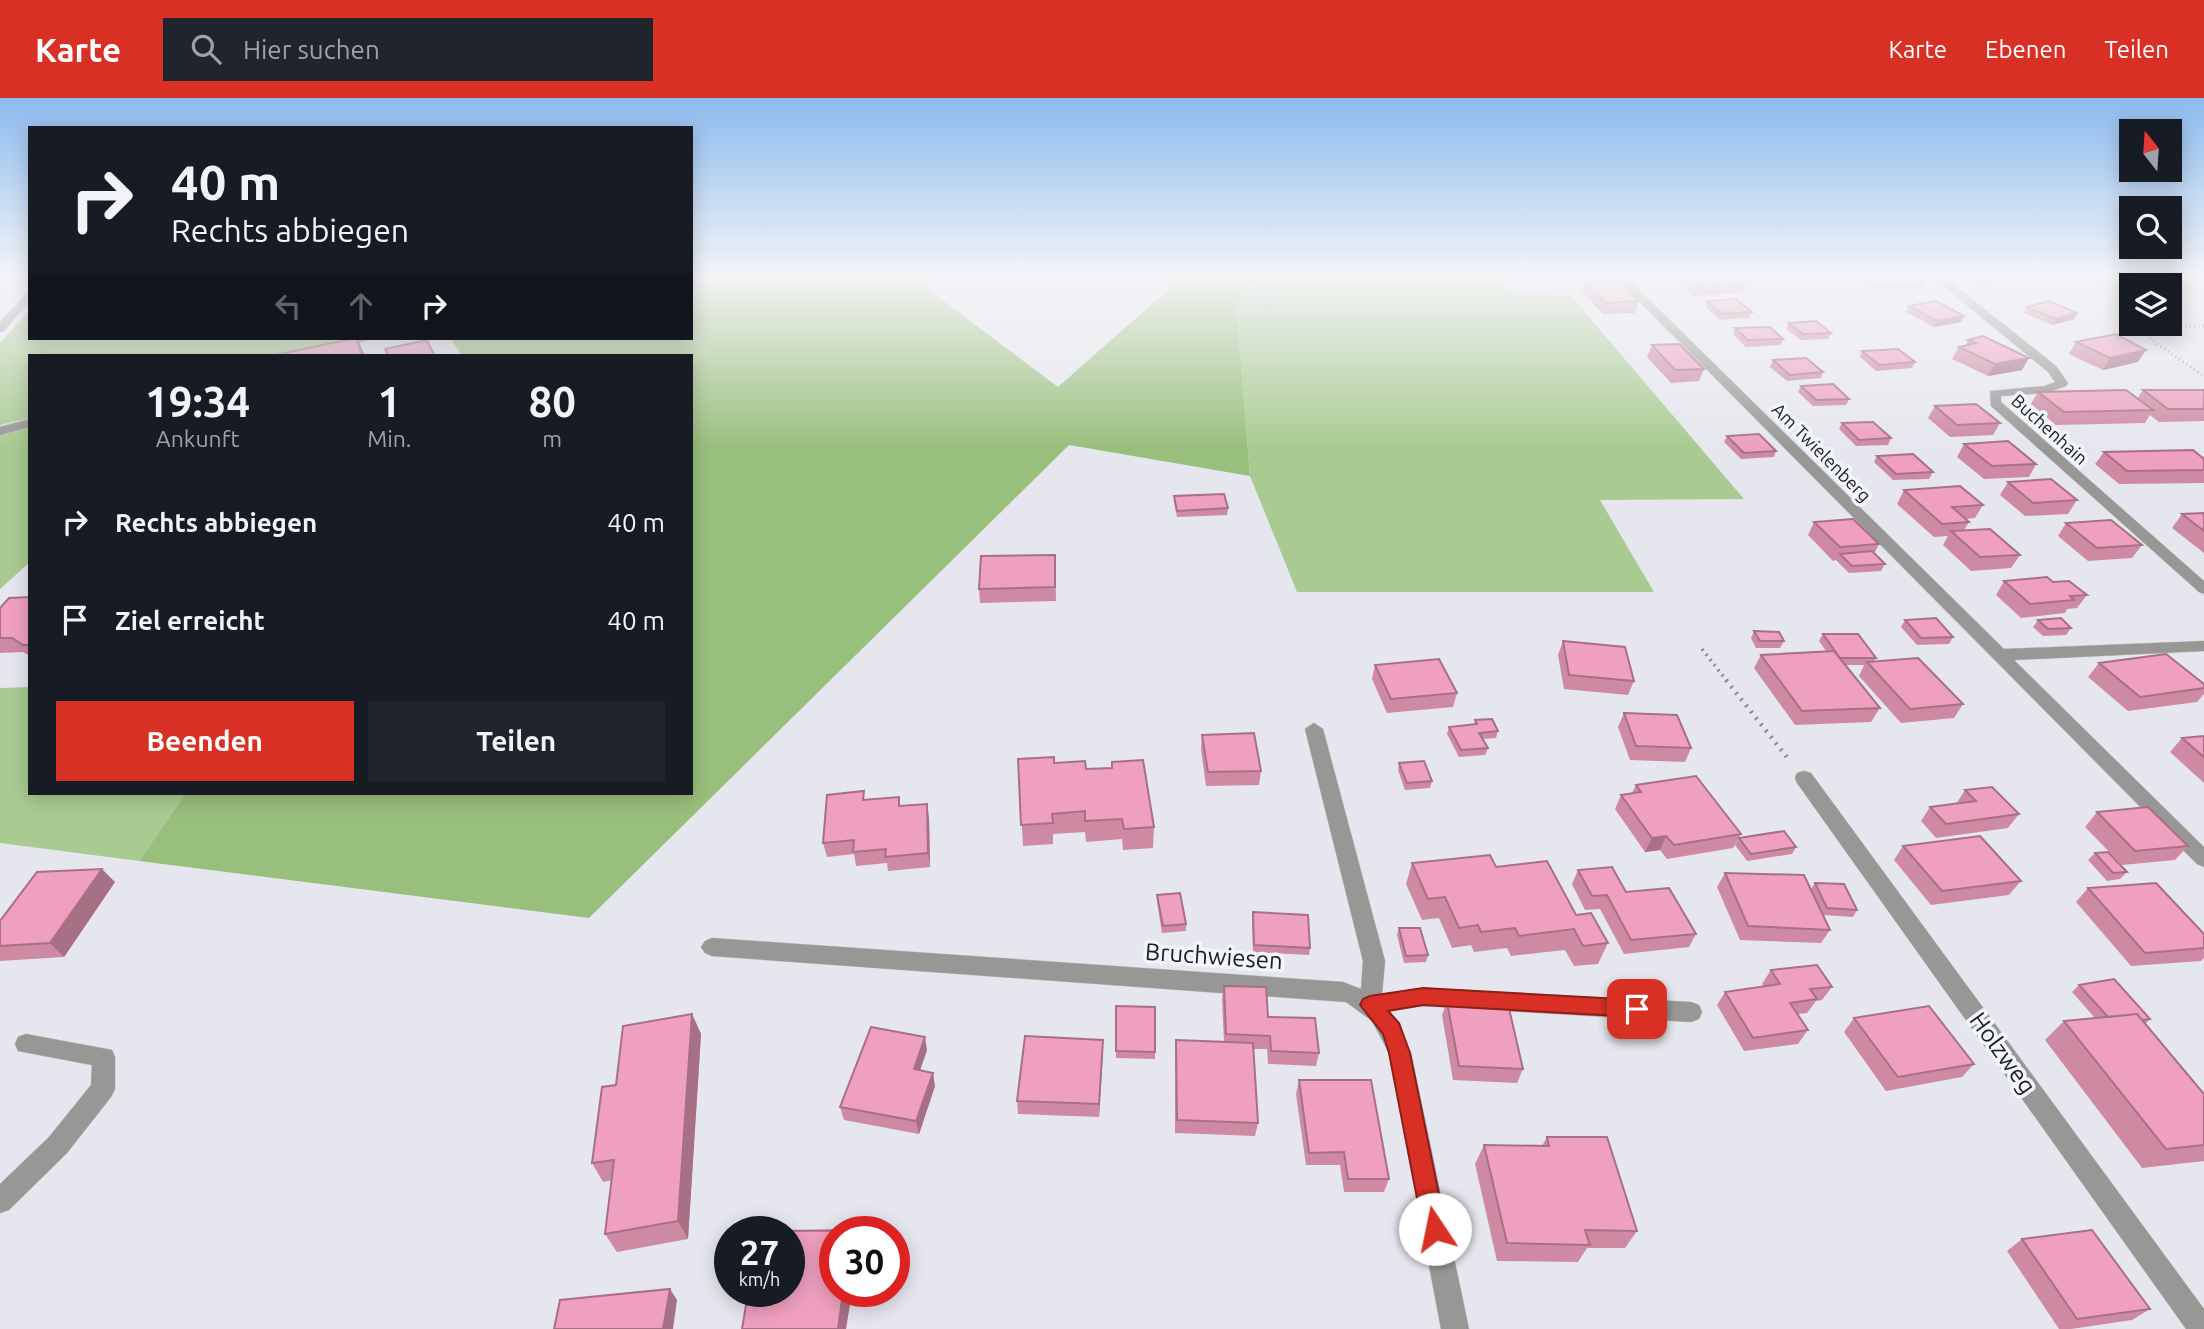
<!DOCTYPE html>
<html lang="de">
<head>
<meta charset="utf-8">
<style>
	:root { --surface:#171b24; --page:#20242c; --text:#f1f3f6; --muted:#9ea1a6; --accent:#d93025 }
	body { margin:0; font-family:Ubuntu,sans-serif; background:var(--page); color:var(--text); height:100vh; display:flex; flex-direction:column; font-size:26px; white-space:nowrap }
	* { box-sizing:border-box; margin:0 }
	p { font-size:23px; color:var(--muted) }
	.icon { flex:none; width:38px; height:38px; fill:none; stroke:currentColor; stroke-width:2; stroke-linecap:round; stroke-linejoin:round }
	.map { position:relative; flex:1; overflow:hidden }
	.sheet { position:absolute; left:28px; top:256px; width:665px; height:441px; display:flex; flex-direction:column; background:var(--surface); border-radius:0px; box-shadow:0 4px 18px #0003 }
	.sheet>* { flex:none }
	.banner { position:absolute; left:28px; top:28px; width:665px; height:214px; border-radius:0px; box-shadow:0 4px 18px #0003; background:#171b24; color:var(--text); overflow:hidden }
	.needle { width:46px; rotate:343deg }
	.buttons { position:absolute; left:2119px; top:21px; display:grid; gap:14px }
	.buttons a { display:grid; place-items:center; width:63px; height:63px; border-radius:0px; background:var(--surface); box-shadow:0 4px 18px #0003; font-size:35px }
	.speed { position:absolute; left:714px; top:1118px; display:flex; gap:14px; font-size:35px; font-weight:700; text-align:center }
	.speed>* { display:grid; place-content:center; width:91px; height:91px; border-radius:50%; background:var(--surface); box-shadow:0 4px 18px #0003; line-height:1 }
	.speed small { font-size:18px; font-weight:400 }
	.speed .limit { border:10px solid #d22; background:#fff; color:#111 }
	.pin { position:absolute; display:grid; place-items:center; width:60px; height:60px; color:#fff; margin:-30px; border-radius:14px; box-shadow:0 4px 10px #0006 }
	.me { position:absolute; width:77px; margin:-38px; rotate:349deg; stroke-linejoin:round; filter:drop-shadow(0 0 5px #0008) }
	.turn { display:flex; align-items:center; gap:24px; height:147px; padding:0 28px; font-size:32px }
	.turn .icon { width:91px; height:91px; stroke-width:2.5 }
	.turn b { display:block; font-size:49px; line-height:60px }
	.lanes { display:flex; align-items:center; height:66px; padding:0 28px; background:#0003; justify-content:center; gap:35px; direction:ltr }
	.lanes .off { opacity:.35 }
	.eta { display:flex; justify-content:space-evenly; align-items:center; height:119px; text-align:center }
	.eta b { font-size:42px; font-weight:600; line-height:49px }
	.action { display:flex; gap:14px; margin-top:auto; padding:14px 28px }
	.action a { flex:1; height:80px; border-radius:0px; background:var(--accent); color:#fff; font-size:28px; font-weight:600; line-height:80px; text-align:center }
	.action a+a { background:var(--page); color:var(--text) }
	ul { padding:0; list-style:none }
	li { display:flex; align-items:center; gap:21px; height:98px; padding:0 28px }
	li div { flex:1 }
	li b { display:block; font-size:26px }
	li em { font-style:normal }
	header { display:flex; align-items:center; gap:42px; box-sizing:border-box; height:98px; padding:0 35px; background:var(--accent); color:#fff }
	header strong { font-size:33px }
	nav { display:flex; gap:38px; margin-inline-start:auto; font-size:24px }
	.search { width:490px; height:63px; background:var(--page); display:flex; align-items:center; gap:18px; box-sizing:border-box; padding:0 24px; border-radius:0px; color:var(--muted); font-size:26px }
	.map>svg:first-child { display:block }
</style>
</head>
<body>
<header>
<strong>Karte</strong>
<div class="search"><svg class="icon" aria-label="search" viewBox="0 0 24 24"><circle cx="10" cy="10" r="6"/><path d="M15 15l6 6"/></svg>Hier suchen</div>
<nav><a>Karte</a><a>Ebenen</a><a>Teilen</a></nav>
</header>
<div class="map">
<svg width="2204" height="1231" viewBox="0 0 2204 1231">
	<rect width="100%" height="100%" fill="#e6e7ee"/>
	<path fill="#a9cb91" d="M1261,177h233l15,18 62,3 173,203 -144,1 54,92h-357l-47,-116 -14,-174z
		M30,211v29h319l-70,17h-249v63l-30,7v-82z
		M30,329v135l-30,27v-155z
		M30,589v106h156l-47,68 -139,-18v-155z"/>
	<path fill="#99bf7c" d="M691,177h218l149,112 127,-112h75l-24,27 14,174 -181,-31 -480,473 -450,-57 47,-68h505v-438h-229l-12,-17h241z"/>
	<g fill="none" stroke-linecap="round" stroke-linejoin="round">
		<defs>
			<path id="minor" d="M1613,177h11l380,374 200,-8v10l-190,9 190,187v20l-7,-3z
				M1930,177h12l114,91 12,17 -2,3 -20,7 -45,3v6l203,179v13l-5,-2 -208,-186 -1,-15 55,-5 10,-4 -7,-10z
				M30,192v10l-26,31 -4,1v-10z
				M356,240h19l-62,17h-19z
				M30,321v8l-30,8v-8z
				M1314,625l9,6 62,232 -3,33 41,-6 268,14 8,3 3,7 -3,7 -8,3 -268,-16 -33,5 21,42 58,276h-28l-52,-276 -17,-32 -26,-19 -634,-46 -7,-3 -4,-6 4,-6 7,-3 631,44 18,7 2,-28 -58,-232z
				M1804,673l7,2 393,536v20h-18l-389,-546 -2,-5 2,-5z
				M26,936l86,16 3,7v32l-4,8 -44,56 -58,57 -9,3v-29l49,-47 42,-52 1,-20 -74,-14 -3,-7 3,-7z"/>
		</defs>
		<use href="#minor" stroke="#c2c3c9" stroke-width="1"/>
		<path stroke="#8b8c91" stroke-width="2.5" stroke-dasharray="1 3.5" stroke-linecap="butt" d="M2204,228l-34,1 -22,5 3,8 53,36"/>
		<path stroke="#8b8c91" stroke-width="3.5" stroke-dasharray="2 4.5" stroke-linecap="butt" d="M1702,551l25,32"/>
		<path stroke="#8b8c91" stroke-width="4.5" stroke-dasharray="2 6" stroke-linecap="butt" d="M1726,582l64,81"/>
		<use href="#minor" fill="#999795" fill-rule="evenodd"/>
	</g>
	<path fill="#ce8aa3" d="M1680,177h58l8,7 -4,11 -49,3 -15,-13z
		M1856,177h68l3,2 -6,11 -46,1 -20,-12z
		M1958,177h42l-3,1 -4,6 -15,3z
		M1585,183l54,20 -4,12 -32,1 -21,-22z
		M1707,203l45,11 -3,6 -29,2 -15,-13z
		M1909,208l52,16 -27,5 -28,-15z
		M2027,209l50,6 -3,6 -22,6 -28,-12z
		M1789,225l42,10 -3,6 -27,1 -15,-11z
		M1735,230l48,11 -2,6 -35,2 -13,-13z
		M1983,238l39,34 -34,6 -36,-17 7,-12 7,-2 2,-5z
		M2076,244l62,20 -35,8 -34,-16z
		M1652,247l52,24 -5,12 -28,2 -24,-26z
		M1862,253l53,11 -3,6 -36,3 -16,-14z
		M1773,262l50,12 -2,6 -34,3 -17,-14z
		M1801,288l48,13 -3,6 -33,1 -15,-14z
		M2143,292h61v31l-45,1 -9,-7 -5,8 -89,2 -25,-21 7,-12 99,7z
		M1935,308l65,17 -7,12 -43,2 -22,-19z
		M1842,325l49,15 -3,7 -32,1 -17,-17z
		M1727,338l49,15 -2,6 -33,2 -17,-17z
		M1964,346l72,20 -7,13 -45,2 -27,-22z
		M2104,354l99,6 1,-2v27l-85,1 -24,-20z
		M1877,358l56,16 -4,7 -36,1 -19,-18z
		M2008,384l69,18 -9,14 -43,2 -25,-21z
		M1904,392l79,15 -8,13 -10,1 4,3 -5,8 56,25 -9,13 -40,3 -28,-26 5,-9 -14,1 -37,-33z
		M1174,398l54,12 -1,7 -50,2 -3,-15z
		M2204,415v40l-32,-25 10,-14z
		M1814,424l65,22 -5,10 11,10 -4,7 -32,2 -13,-13 -3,1 -25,-26z
		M2066,425l76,22 -10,13 -44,3 -30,-25z
		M1055,457l1,46 -76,2 -1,-14z
		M2004,483l49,1 34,13 -10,13 -10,1 -2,4 -44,5 -25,-23z
		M30,499v59l-7,-4 -23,1v-45z
		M1905,522l48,17 -4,7 -32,1 -16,-18z
		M2038,522l33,8 -5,7 -23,1 -10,-9z
		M1754,533l30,10 -4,7h-24l-5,-10z
		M1823,536l53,24 -2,3 89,43 -9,14 -53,5 -42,-47 5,-11h-19l35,43 -9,14 -76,3 -41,-57 7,-13 65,-4 -7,-10z
		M1563,543l71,40 -6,14 -64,-6 -6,-34z
		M2099,565l105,21v10l-7,8 -69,9 -40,-34z
		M1375,567l82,28 -4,14 -66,6 -15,-34z
		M1624,615l67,35 -6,14 -55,-2 -12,-33z
		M1475,622l23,11 -2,7 -13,1 5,9 -3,7 -26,2 -12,-23 2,-7 25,-3z
		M1202,637l59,36 -2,14 -53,1 -5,-37z
		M2204,638v47l-34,-31 12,-14z
		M1018,661l68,10 26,-1v-6l42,65 -1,21 -30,2 -1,-11 -36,3 -1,-10 -32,2v10l-30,2z
		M1399,665l33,18 -2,7 -25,2 -7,-20z
		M1636,687l105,49 -8,14 -66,11 -7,-9 -15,2 -30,-43 6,-14 11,-2z
		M1965,692l54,24 -11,14 -72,10 -15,-17 9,-14 26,-3z
		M865,702l35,6 29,12 1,49 -42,4 -1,-8 -31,3 -2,-12 -27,3 -4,-14z
		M2097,714l91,34 -13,14 -53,5 -37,-38z
		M1739,740l57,9 -4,7 -45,7 -12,-16z
		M1903,748l118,35 -12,14 -78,10 -37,-45z
		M2095,755l32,19 -7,7 -13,2 -19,-21z
		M1412,765l84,4 80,48 32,28 -10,21 -24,2 -9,-16 -54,6 -4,-8 -33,4 -3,-7 -19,3 -13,-30 -17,2 -16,-36z
		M1578,772l48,22 70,42 -7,13 -65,7 -24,-45 -15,1 -13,-26z
		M1725,775l86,16 4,-6 42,27 -4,7 -29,-2 6,15 -9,13 -81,-3 -23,-53z
		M115,784l-51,75 -64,4v-40z
		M2088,790l116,46v24l-3,3 -70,5 -55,-64z
		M1157,797l29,29v7l-24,2 -5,-31z
		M1253,814l57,36 -1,7 -56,-3 -1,-33z
		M1399,830l29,27 -2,7 -22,1 -7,-28z
		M1771,872l61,17 -10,13 -6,1 -9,12 -9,1 10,16 -10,14 -54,7 -27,-46 8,-13 39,-6 -2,-2z
		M2079,887l71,34 -5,5 59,70v67l-62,7 -97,-128 19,-19 31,-3 -23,-26z
		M1224,888l95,67 -3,13 -48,-2 -1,-15h-14l5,74 -3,13 -80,-3v-79l1,-14 48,2 -2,-43z
		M1447,904l76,67 -6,14 -64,-3 -11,-65z
		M1116,908l39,46v7l-39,-1z
		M692,916l9,20 -13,205 -71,13 -12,-18 7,-54 -9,2 -11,-19 24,-78z
		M1854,920l120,46 -12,13 -76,14 -42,-59z
		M1103,942l-4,77 -81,-3 -1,-13z
		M927,952l-7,20 15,16 -16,48 -75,-14 -4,-13z
		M1299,982l90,99 -5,13h-40l-4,-27h-34l-10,-71z
		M1547,1039l90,94 -12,17h-38l-9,14 -81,-1 -22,-97 9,-19 58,1z
		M2022,1141l128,70 -18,11 -61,9h-12l-52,-78z"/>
	<path fill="#a77085" d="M1983,177h17l-3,1 -4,6 -15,3z
		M2077,215l-3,6 -22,6 4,-6z
		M1964,218l-3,6 -27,5 3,-6z
		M357,240l8,17h-4z
		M2146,252l-8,12 -35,8 7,-12z
		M2029,260l-7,12 -34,6 7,-12z
		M927,706l2,14 1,49 -2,-14z
		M1666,738l-6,14 -15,2 7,-14z
		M102,771l13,13 -51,75 -14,-14z
		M692,916l9,20 -13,205 -10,-18z
		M925,939l2,13 -11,32 -2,-13z
		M1103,942v13l-4,64v-13z
		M933,975l2,13 -16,48 -3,-13z
		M670,1191l7,11 -4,29h-10z
		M843,1194h9l-6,37h-8z"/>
	<path fill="#efa0be" stroke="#a77085" stroke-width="2" d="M1686,177h52l8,7 -49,2z
		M1876,177h48l3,2 -47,1z
		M1617,181l22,22 -33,2 -21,-22z
		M1736,201l16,13 -30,2 -15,-13z
		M1936,203l28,15 -27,5 -28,-15z
		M2049,203l28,12 -21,6 -29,-12z
		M1816,223l15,12 -28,1 -14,-11z
		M1770,229l13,12 -35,1 -13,-12z
		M2116,236l30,16 -36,8 -34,-16z
		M1983,238l46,22 -34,6 -36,-17 17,-4 -8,-3z
		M355,240h2l4,17h-85z
		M427,242l7,15h-46l-3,-6z
		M1679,246l25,25 -29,1 -23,-25z
		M1898,251l17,13 -36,3 -17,-14z
		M1806,260l17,14 -33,3 -17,-15z
		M1833,286l16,15 -33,1 -15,-14z
		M2126,292l27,20 -89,2 -26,-20z
		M2143,292h61v19h-36z
		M1976,306l24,19 -43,2 -22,-19z
		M1873,324l18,16 -32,2 -17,-17z
		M1759,336l17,17 -32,2 -17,-17z
		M2008,343l28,23 -44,2 -28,-22z
		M2193,352l11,9v11l-77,1 -23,-19z
		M1913,356l20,18 -37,2 -19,-18z
		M2051,381l26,21 -44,3 -25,-21z
		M1960,388l23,19 -31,2 17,15 -27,2 -38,-34z
		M1224,396l4,14 -51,3 -3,-15z
		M2204,415v18l-22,-17z
		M1853,421l26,25 -39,3 -26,-25z
		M2111,422l31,25 -45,3 -31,-25z
		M1990,431l30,26 -40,2 -29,-26z
		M1872,453l13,13 -33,2 -12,-12z
		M1055,457v32l-76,2 2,-33z
		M2047,479l6,5 16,-1 18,14 -17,1 4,4 -44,4 -26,-23z
		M30,499v48h-7l-11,-7h-12v-30l9,-10z
		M1936,520l17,19 -32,1 -16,-18z
		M2061,520l10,10 -23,1 -10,-9z
		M1754,533l25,1 5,9h-24z
		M1823,536h35l18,24h-36z
		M1563,543l62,6 9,34 -65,-6z
		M1834,553l46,57 -78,3 -41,-56z
		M2166,556l38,30v4l-64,9 -41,-34z
		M1918,560l45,46 -53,5 -43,-47z
		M1439,561l18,34 -66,6 -16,-34z
		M1624,615l53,2 14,33 -55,-2z
		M1492,621l6,12 -19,2 9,15 -27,2 -12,-23 28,-3 -2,-4z
		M1254,635l7,38 -53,1 -6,-37z
		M2204,638v21l-22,-19z
		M1054,659v6l31,-2 1,8 26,-1v-6l31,-2 11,67 -30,2 -2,-10 -37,2v-10l-33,3 1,9 -32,2 -3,-66z
		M1424,663l8,20 -25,2 -8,-20z
		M1696,678l45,58 -67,11 -8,-9 -14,2 -31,-43 20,-3 -5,-7z
		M1992,689l27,27 -73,10 -16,-17 46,-6 -11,-11z
		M864,693l-1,9 36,-3v9l28,-2 1,49 -43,4 1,-8 -33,3 1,-12 -31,3 4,-48z
		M2148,709l40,39 -53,5 -38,-39z
		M1784,733l12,16 -45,7 -12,-16z
		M1980,738l41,45 -79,10 -39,-45z
		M2108,754l19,20 -14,1 -18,-20z
		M1490,757l6,12 51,-6 29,54 15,-2 17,30 -25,3 -9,-17 -55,7 -4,-8 -34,4 -3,-7 -19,3 -14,-31 -17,2 -16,-36z
		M1612,769l14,25 43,-4 27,46 -65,6 -24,-45 -15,1 -14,-26z
		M102,771l-52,74 -50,3v-25l37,-49z
		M1725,775l79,2 26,55 -82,-4z
		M1815,785l29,1 13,26 -30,-2z
		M2156,785l48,51v14l-59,5 -57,-65z
		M1180,795l6,31 -23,2 -6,-31z
		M1253,814l55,3 2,33 -56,-3z
		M1399,830h21l8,27 -22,1z
		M1817,867l15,22 -22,2 7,10 -27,4 18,27 -55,8 -28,-46 55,-8 -9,-14z
		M2114,881l36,40 -8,1 -5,-6 -29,3 -29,-32z
		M1224,888l42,1 2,30 47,1 4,35 -48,-2 -1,-15 -44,-2z
		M1447,904l61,2 15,65 -64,-3z
		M1116,908l39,1v45l-39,-1z
		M1929,908l45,58 -76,13 -44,-59z
		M692,916l-14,207 -73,13 9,-74 -22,3 10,-76 14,-2 7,-59z
		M2137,916l67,80v51l-38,4 -102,-128z
		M871,929l54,10 -11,32 19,4 -17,48 -76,-14z
		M1025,938l78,4 -4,64 -82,-3z
		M1176,942l77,3 5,80 -81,-3z
		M1299,982h72l18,99h-41l-4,-27 -35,1z
		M1547,1039h60l30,94 -52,-1 5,15 -83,-2 -23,-98 65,1z
		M852,1132v2h-17v60h8l-5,37h-96l4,-24h25l2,-13h16v-60h-5l1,-1z
		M2092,1132l58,79 -73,10 -55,-80z
		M670,1191l-7,40h-109l6,-29z"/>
	<linearGradient id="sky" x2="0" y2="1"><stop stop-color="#8cbaee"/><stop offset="0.51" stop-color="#f4f4f7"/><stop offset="1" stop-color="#f4f4f7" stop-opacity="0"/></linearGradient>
	<rect width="2204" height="350" fill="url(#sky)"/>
	<path fill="#d93025" stroke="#8d1f18" stroke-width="2" d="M1423,890l214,12 7,3 3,6 -3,6 -7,2 -214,-12 -35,6 11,12 11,30 36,176 -3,8 -8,3 -8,-3 -4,-8 -34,-176 -6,-19 -23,-29 3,-6 7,-3z"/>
	<g text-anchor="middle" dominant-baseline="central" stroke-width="7" stroke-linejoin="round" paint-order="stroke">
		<g font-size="18" fill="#1c1d1f" stroke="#f3f5fc">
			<text transform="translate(2050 331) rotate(42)">Buchenhain</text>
			<text transform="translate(1822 354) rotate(45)">Am Twielenberg</text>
		</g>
		<g font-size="24" fill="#1c1d1f" stroke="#f3f5fc">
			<text transform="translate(1214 858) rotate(4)">Bruchwiesen</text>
			<text transform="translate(2003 955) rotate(54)">Holzweg</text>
		</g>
	</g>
</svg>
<div class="buttons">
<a><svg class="needle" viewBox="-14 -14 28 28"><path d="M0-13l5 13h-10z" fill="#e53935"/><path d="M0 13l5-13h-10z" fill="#9ea1a6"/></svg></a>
<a><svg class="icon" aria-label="search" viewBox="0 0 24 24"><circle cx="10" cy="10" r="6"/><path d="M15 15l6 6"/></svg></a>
<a><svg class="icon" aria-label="layers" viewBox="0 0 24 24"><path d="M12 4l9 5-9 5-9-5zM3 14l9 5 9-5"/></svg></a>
</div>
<div class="speed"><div>27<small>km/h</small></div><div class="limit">30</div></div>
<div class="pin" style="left:1637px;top:911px;background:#d93025"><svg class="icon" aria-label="arrive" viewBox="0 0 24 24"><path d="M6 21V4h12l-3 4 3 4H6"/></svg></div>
<svg class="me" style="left:1435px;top:1131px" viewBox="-20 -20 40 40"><circle r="19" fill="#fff"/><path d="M0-13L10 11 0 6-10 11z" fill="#d93025"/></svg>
<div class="banner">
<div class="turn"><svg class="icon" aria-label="right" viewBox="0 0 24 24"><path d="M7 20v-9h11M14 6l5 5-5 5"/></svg><div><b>40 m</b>Rechts abbiegen</div></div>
<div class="lanes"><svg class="icon off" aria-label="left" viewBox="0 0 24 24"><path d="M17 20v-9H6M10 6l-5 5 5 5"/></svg><svg class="icon off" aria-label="ahead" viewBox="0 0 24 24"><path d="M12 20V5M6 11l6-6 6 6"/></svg><svg class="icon" aria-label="right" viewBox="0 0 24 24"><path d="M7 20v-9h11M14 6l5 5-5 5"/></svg></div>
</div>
<section class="sheet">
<div class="eta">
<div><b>19:34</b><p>Ankunft</p></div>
<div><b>1</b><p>Min.</p></div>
<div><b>80</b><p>m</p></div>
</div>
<ul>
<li><svg class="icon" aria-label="right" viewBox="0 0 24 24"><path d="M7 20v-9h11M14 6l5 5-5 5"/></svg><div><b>Rechts abbiegen</b></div><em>40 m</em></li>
<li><svg class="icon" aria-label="arrive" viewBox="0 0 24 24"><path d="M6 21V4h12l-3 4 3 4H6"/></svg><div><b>Ziel erreicht</b></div><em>40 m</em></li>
</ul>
<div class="action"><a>Beenden</a><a>Teilen</a></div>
</section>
</div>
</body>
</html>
